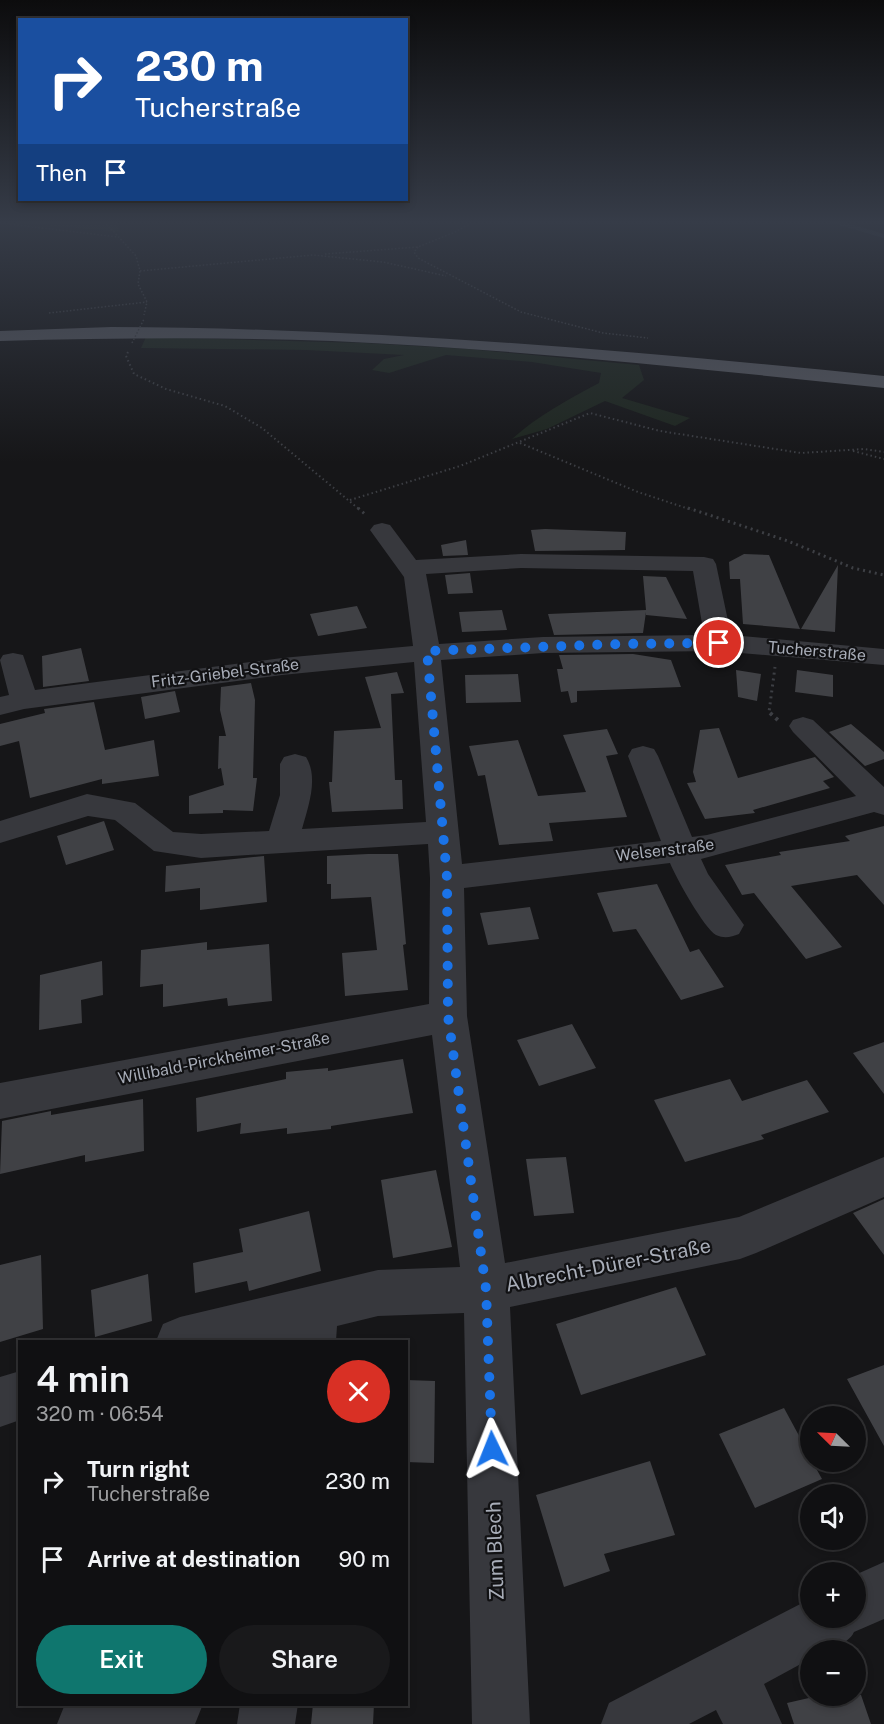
<!DOCTYPE html>
<html lang="en">
<head>
<meta charset="utf-8">
<style>
	:root { --surface:#101012; --page:#19191b; --text:#f1f3f6; --muted:#9c9d9f; --line:#303032; --accent:#0f766e }
	body { margin:0; font-family:"Public Sans",sans-serif; background:var(--page); color:var(--text); height:100vh; display:flex; flex-direction:column; font-size:22px; white-space:nowrap }
	* { box-sizing:border-box; margin:0 }
	p { font-size:20px; color:var(--muted) }
	.icon { flex:none; width:33px; height:33px; fill:none; stroke:currentColor; stroke-width:2; stroke-linecap:round; stroke-linejoin:round }
	.map { position:relative; flex:1; overflow:hidden }
	.drawer { position:absolute; left:18px; top:1340px; width:390px; height:366px; display:flex; flex-direction:column; background:var(--surface); border-radius:0px; box-shadow:0 3px 9px #0003,0 0 0 2px var(--line) }
	.drawer>* { flex:none }
	.hud { position:absolute; left:18px; top:18px; width:390px; height:183px; border-radius:0px; box-shadow:0 3px 9px #0003,0 0 0 2px var(--line); background:#1a4fa0; color:#fff; overflow:hidden }
	.needle { width:39px; rotate:294deg }
	.tools { position:absolute; left:800px; top:1406px; display:grid; gap:12px }
	.tools a { display:grid; place-items:center; width:66px; height:66px; border-radius:50%; background:var(--surface); box-shadow:0 3px 9px #0003,0 0 0 2px var(--line); font-size:30px }
	.pin { position:absolute; display:grid; place-items:center; width:51px; height:51px; color:#fff; margin:-26px; border:3px solid #fff; border-radius:50%; box-shadow:0 2px 6px #0007 }
	.me { position:absolute; width:66px; margin:-33px; rotate:358deg; stroke-linejoin:round; filter:drop-shadow(0 0 4px #0008) }
	.turn { display:flex; align-items:center; gap:21px; height:126px; padding:0 18px; font-size:27px }
	.turn .icon { width:78px; height:78px; stroke-width:2.5 }
	.turn b { display:block; font-size:42px; line-height:51px }
	.then { display:flex; align-items:center; height:57px; padding:0 18px; background:#0003; gap:12px; font-size:22px }
	.round { display:grid; place-items:center; flex:none; width:63px; height:63px; border-radius:32px; background:var(--page) }
	.headline { display:flex; align-items:center; justify-content:space-between; height:102px; padding:0 18px }
	h1 { font-size:36px; font-weight:600; line-height:45px }
	.cta { display:flex; gap:12px; margin-top:auto; padding:12px 18px }
	.cta a { flex:1; height:69px; border-radius:36px; background:var(--accent); color:#fff; font-size:24px; font-weight:600; line-height:69px; text-align:center }
	.cta a+a { background:var(--page); color:var(--text) }
	ul { padding:0; list-style:none }
	li { display:flex; align-items:center; gap:18px; height:78px; padding:0 18px }
	li div { flex:1 }
	li b { display:block; font-size:22px }
	li em { font-style:normal }
	.map>svg:first-child { display:block }
</style>
</head>
<body>
<div class="map">
<svg width="884" height="1724" viewBox="0 0 884 1724">
	<rect width="100%" height="100%" fill="#161618"/>
	<path fill="#1e261f" d="M1,221h111l9,11z
		M146,337l217,6 105,6 171,16 5,15 -22,18 68,20 -15,8 -70,-25 -58,28 -35,10c25,-23 57,-40 87,-56l2,-10 -69,-11 -86,-7 -57,18 -17,-3 12,-11 20,-4 -98,-5 -165,-2z"/>
	<g fill="none" stroke-linecap="round" stroke-linejoin="round">
		<path stroke="#2c353c" stroke-width="4" d="M833,221l51,15"/>
	</g>
	<path fill="#404145" d="M545,529l81,3 -1,18 -90,1 -4,-21z
		M466,540l2,15 -25,1 -2,-11z
		M744,554l25,1 31,74 -57,-5 -3,-45h-10l-1,-17z
		M838,565l-3,67 -34,-3z
		M470,573l3,20 -25,1 -3,-19z
		M643,576l23,1 21,42 -41,-4v-3l-3,21 -89,2 -6,-21 98,-4z
		M357,606l10,22 -49,8 -8,-22z
		M502,610l5,20 -45,2 -3,-20z
		M81,648l8,33 -46,6 -1,-31z
		M633,654l38,6 10,27 -104,4v11l-6,1 -3,-12 -7,1 -4,-23h6l-4,-14z
		M736,670l25,4 -4,27 -19,-4z
		M797,670l36,5v22l-38,-5z
		M397,672l7,21 -13,1 4,86h7l1,29 -71,3 -3,-30h3l2,-51 47,-3 -16,-51z
		M518,674l3,28 -55,1 -1,-28z
		M251,683l4,17 -2,78h4l-4,33 -30,-1v3l-34,1v-18l35,-11 -3,-17 -3,1 1,-33h7l-6,-26 1,-23z
		M175,691l5,21 -35,7 -4,-22z
		M94,702l11,48 49,-10 5,36 -57,8v-5l-72,19 -11,-57 -19,5v-22l45,-11 -1,-4z
		M851,724l33,28v7l-19,7 -36,-34z
		M719,728l19,50 77,-21 19,20 -11,4 7,7 -77,22 2,3 -50,6 -18,-36 9,-1 -3,-10 7,-42z
		M607,729l11,25 -12,2 21,61 -78,6 4,18 -54,4 -14,-70 -7,1 -9,-30 49,-6 20,56 48,-4 -23,-57z
		M104,821l10,29 -48,15 -9,-29z
		M884,826v79l-27,-30 -66,11 51,61 -36,12 -52,-66 -12,2 -17,-30 56,-10 -2,-3 71,-11 -5,-5z
		M368,854h30l8,90 -3,1 5,45 -63,6 -3,-43 35,-3 -6,-53 -40,2v-15h-4v-28z
		M264,856l3,46 -67,8v-22l-35,4 1,-26z
		M657,884l33,68 9,-3 25,38 -43,13 -45,-71 -23,3 -16,-39z
		M530,907l9,32 -51,6 -8,-32z
		M207,942v8l62,-6 3,57 -44,5 -1,-8 -64,9v-23l-23,3 1,-37z
		M102,961l1,34 -22,5 1,23 -43,7 1,-55z
		M572,1024l24,44 -57,18 -22,-46z
		M884,1042v52l-31,-41z
		M403,1059l10,54 -82,13v3l-44,5v-6l-47,6 1,-11 -44,9 -1,-34 90,-19v-7l42,-4v3z
		M730,1079l12,22 65,-21 22,32 -68,23 3,4 -79,23 -31,-62z
		M143,1099l1,52 -59,11v-7l-85,19 2,-53 49,-10v4z
		M566,1157l8,56 -40,3 -8,-57z
		M436,1170l16,77 -59,11 -12,-78z
		M884,1199v56l-31,-42z
		M309,1211l12,60 -72,20 -2,-10 -52,12 -2,-30 50,-11 -4,-23z
		M41,1255l2,74 -43,13v-77z
		M148,1274l4,47 -57,16 -4,-47z
		M676,1287l30,68 -125,40 -25,-71z
		M884,1365v81l-37,-67z
		M406,1380l29,1 -1,82 -28,-1z
		M784,1408l26,48v5h2l10,18 -67,29 -36,-74z
		M650,1461l25,74 -71,19 6,17 -46,16 -28,-92z
		M822,1695h39l10,29h-77l-7,-21z
		M313,1704h61l-1,20h-62z"/>
	<g fill="none" stroke-linecap="round" stroke-linejoin="round">
		<path stroke="#3d3f44" stroke-width="1.5" stroke-dasharray="1.5 2" stroke-linecap="butt" d="M104,221l32,35 4,15 -2,13 9,18 -3,13
			M0,223l118,14
			M418,247l-4,5 4,6 103,54 82,21 45,5
			M325,254l93,-7 37,-15 19,-11
			M140,271l173,-16 70,7 63,14
			M49,313l98,-11"/>
		<path stroke="#3d3f44" stroke-width="2" stroke-dasharray="1.5 3" stroke-linecap="butt" d="M128,352l-2,4 8,18 32,15 59,17 37,22 98,82
			M520,443l118,49 54,18
			M853,451l31,8
			M350,500l110,-34 130,-53 70,18 141,22 63,-4 20,3"/>
		<path stroke="#3d3f44" stroke-width="3" stroke-dasharray="2 4" stroke-linecap="butt" d="M358,508l8,7
			M688,508l100,33 65,27 31,7
			M772,715l-3,-3 6,-45"/>
		<path stroke="#3d3f44" stroke-width="4" stroke-dasharray="3 4.5" stroke-linecap="butt" d="M770,713l9,8"/>
		<path fill="#37383d" fill-rule="evenodd" d="M382,523l8,2 26,35 105,-6 183,3 9,2 3,5 15,71 153,14v16l-167,-14 -174,2 -102,7 21,204 199,-23 -33,-85 4,-7 11,-3 11,3 4,7 34,81 15,-2 149,-39 -63,-64 -4,-6 4,-6 10,-3 10,3 71,67v28l-10,-3 -173,47 7,15 36,51 -5,9c-8,3 -14,5 -23,1 -12,-7 -40,-57 -46,-72l-206,25 3,128 38,247 234,-46 145,-60v40l-128,56 -16,6 -230,48 20,417h-58l-8,-411 -86,3 -41,10 -1,15h-48l1,-3 -13,3h-120l7,-17 17,-7 198,-47 82,-3 -28,-232 -432,84v-36l429,-79 1,-126 -2,-34 -227,14 -47,-7 -39,-31 -27,-4 -88,27v-22l87,-27 48,9 38,29 28,2 68,-3 11,-36v-31l4,-7 11,-3 11,3c13,21 2,50 -4,72l124,-7 -12,-160 -132,13 -258,34 -24,6v-18l9,-2 -9,-35 3,-5 10,-2 10,2 12,35 247,-32 131,-12 -9,-69 -34,-47 4,-5zM521,568l172,3 11,64 -161,2 -104,7 -13,-70z
			M20,1371v49l-20,7v-50z
			M884,1562v57l-30,13c-6,14 -30,18 -44,18v9l-46,25 18,40h-59l-7,-14 -27,14h-88l8,-21 201,-104v18h45v-42z
			M65,1704h138l-8,20h-138z
			M240,1704h58l-3,20h-58z"/>
		<path fill="#53555c" fill-rule="evenodd" d="M111,327c260,1 515,23 773,49v12c-184,-19 -368,-39 -552,-47 -111,-4 -221,-3 -332,0v-10z"/>
		<path stroke="#3d3f44" stroke-width="1.5" stroke-dasharray="1.5 2" stroke-linecap="butt" d="M132,343l12,-24"/>
	</g>
	<linearGradient id="sky" x2="0" y2="1"><stop stop-color="#0c0c0d"/><stop offset="0.48" stop-color="#363c48"/><stop offset="1" stop-color="#363c48" stop-opacity="0"/></linearGradient>
	<rect width="884" height="462" fill="url(#sky)"/>
	<g fill="none" stroke-linecap="round" stroke-linejoin="round">
		<path stroke="#1a73e8" stroke-width="10" stroke-dasharray="0 18" d="M492,1449l-6,-160 -38,-273 -1,-138 -20,-227 193,-7 99,-1"/>
	</g>
	<g text-anchor="middle" dominant-baseline="central" stroke-width="4.5" stroke-linejoin="round" paint-order="stroke">
		<g font-size="16" fill="#a8adb8" stroke="#111113">
			<text transform="translate(817 651) rotate(5)">Tucherstraße</text>
			<text transform="translate(225 673) rotate(-7)">Fritz-Griebel-Straße</text>
			<text transform="translate(665 850) rotate(-7)">Welserstraße</text>
			<text transform="translate(224 1058) rotate(-11)">Willibald-Pirckheimer-Straße</text>
		</g>
		<g font-size="20" fill="#a8adb8" stroke="#111113">
			<text transform="translate(608 1265) rotate(-11)">Albrecht-Dürer-Straße</text>
			<text transform="translate(495 1551) rotate(-92)">Zum Blech</text>
		</g>
	</g>
</svg>
<div class="tools">
<a><svg class="needle" viewBox="-14 -14 28 28"><path d="M0-13l5 13h-10z" fill="#e53935"/><path d="M0 13l5-13h-10z" fill="#9c9d9f"/></svg></a>
<a><svg class="icon" aria-label="sound" viewBox="0 0 24 24"><path d="M4 9h4l5-4v14l-5-4H4zM17 9q2 3 0 6"/></svg></a>
<a>+</a>
<a>−</a>
</div>
<div class="pin" style="left:719px;top:643px;background:#d93025"><svg class="icon" aria-label="arrive" viewBox="0 0 24 24"><path d="M6 21V4h12l-3 4 3 4H6"/></svg></div>
<svg class="me" style="left:492px;top:1449px" viewBox="-20 -20 40 40"><path d="M0-17L14 15 0 8-14 15z" fill="#1a73e8" stroke="#fff" stroke-width="4"/></svg>
<div class="hud">
<div class="turn"><svg class="icon" aria-label="right" viewBox="0 0 24 24"><path d="M7 20v-9h11M14 6l5 5-5 5"/></svg><div><b>230 m</b>Tucherstraße</div></div>
<div class="then">Then<svg class="icon" aria-label="arrive" viewBox="0 0 24 24"><path d="M6 21V4h12l-3 4 3 4H6"/></svg></div>
</div>
<section class="drawer">
<div class="headline"><div><h1>4 min</h1><p>320 m · 06:54</p></div><a class="round" style="background:#d93025;color:#fff"><svg class="icon" aria-label="close" viewBox="0 0 24 24"><path d="M6 6l12 12M18 6L6 18"/></svg></a></div>
<ul>
<li><svg class="icon" aria-label="right" viewBox="0 0 24 24"><path d="M7 20v-9h11M14 6l5 5-5 5"/></svg><div><b>Turn right</b><p>Tucherstraße</p></div><em>230 m</em></li>
<li><svg class="icon" aria-label="arrive" viewBox="0 0 24 24"><path d="M6 21V4h12l-3 4 3 4H6"/></svg><div><b>Arrive at destination</b></div><em>90 m</em></li>
</ul>
<div class="cta"><a>Exit</a><a>Share</a></div>
</section>
</div>
</body>
</html>
